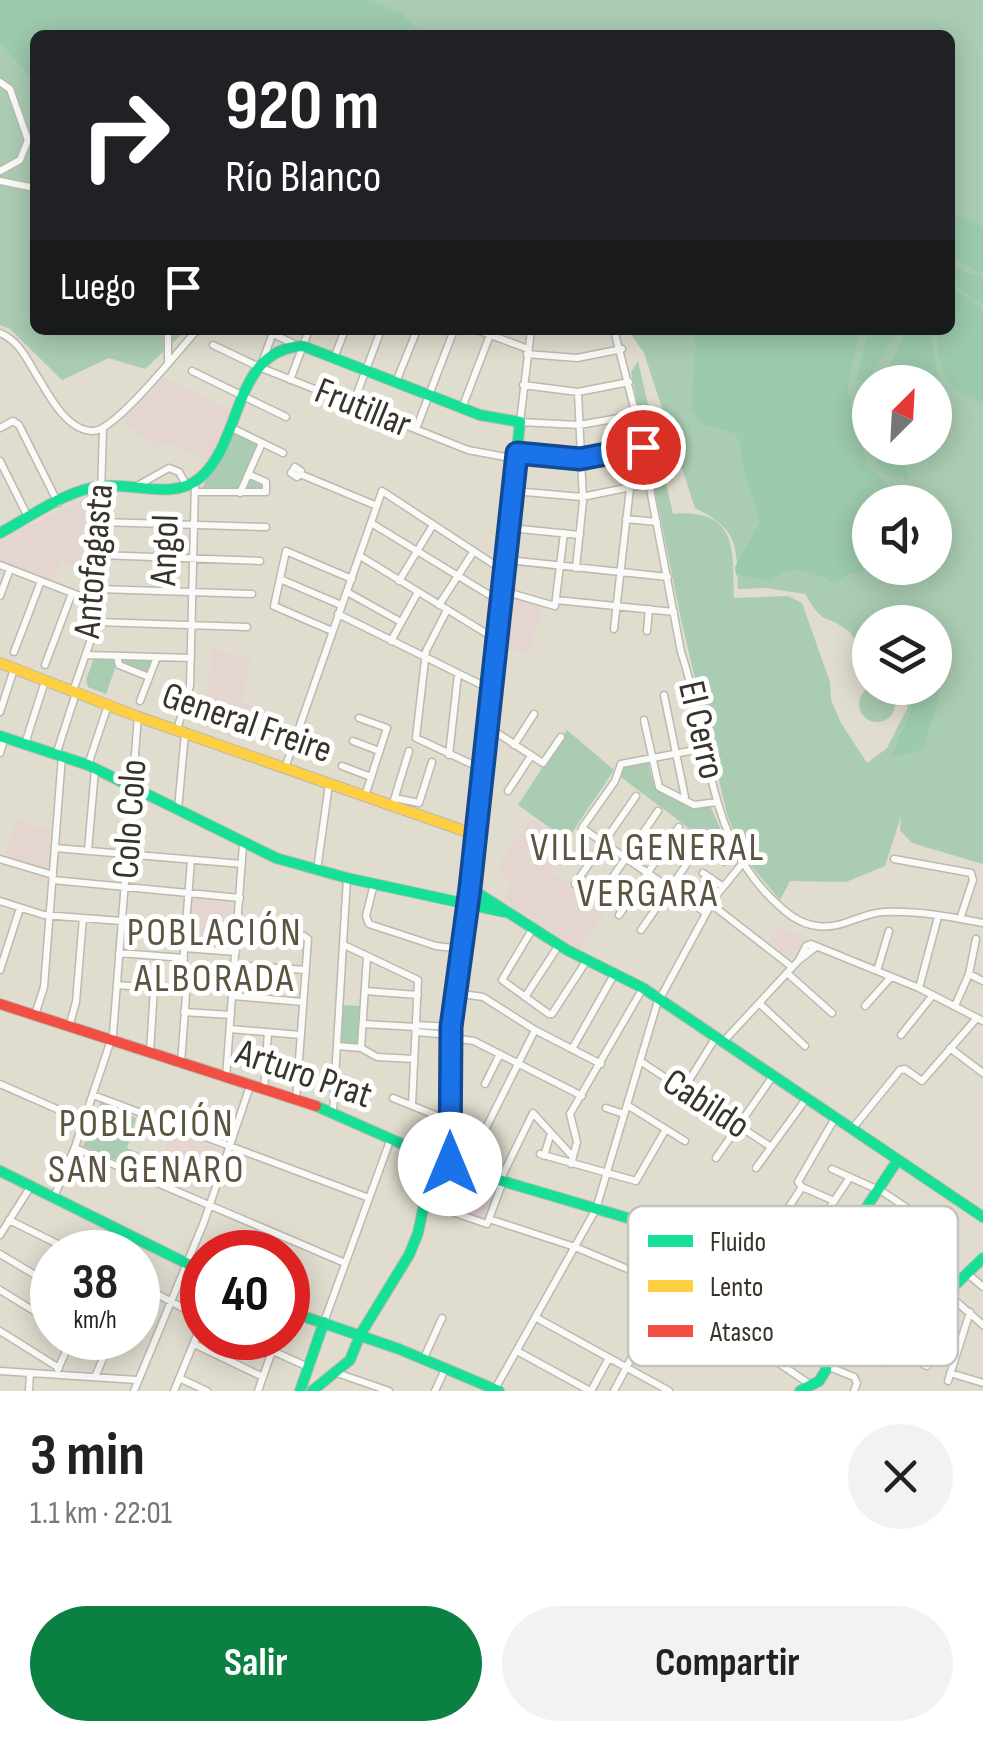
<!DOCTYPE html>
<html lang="es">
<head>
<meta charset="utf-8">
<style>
	:root { --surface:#fff; --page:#f2f2f2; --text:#222; --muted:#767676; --accent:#0b8043 }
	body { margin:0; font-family:"Sofia Sans Condensed",sans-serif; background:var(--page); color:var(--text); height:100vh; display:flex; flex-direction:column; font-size:38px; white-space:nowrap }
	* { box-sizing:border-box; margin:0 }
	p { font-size:32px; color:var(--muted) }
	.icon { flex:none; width:55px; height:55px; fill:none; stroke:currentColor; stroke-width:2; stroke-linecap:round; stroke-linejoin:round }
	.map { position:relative; height:1391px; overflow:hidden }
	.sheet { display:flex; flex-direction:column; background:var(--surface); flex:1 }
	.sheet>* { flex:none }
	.banner { position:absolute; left:30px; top:30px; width:925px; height:305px; border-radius:15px; box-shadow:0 5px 25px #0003; background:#202124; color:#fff; overflow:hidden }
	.needle { width:65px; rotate:24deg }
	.tools { position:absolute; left:852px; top:365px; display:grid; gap:20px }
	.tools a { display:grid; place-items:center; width:100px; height:100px; border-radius:50%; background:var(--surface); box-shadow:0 5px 25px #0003; font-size:50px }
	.speed { position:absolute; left:30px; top:1230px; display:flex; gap:20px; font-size:50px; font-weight:700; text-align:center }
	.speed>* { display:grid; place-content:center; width:130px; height:130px; border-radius:50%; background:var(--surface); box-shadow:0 5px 25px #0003; line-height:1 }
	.speed small { font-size:25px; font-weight:400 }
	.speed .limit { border:15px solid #d22; background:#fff; color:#111 }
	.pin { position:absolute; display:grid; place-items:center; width:85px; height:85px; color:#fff; margin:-42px; border:5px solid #fff; border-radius:50%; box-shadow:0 2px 10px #0007 }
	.me { position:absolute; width:110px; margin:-55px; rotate:0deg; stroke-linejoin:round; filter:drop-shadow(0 0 8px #0008) }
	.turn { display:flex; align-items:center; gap:35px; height:210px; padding:0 30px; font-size:45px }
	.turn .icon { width:130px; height:130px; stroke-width:2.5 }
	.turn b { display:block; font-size:70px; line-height:85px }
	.then { display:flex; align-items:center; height:95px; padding:0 30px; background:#0003; gap:20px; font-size:38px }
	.round { display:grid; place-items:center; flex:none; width:105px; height:105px; border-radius:52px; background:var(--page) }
	.head { display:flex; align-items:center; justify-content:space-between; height:170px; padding:0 30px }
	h1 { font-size:60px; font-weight:700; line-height:75px }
	.button { display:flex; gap:20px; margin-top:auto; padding:20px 30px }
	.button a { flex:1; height:115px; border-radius:60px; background:var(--accent); color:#fff; font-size:40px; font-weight:700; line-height:115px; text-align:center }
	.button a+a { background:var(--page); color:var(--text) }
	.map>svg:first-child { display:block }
</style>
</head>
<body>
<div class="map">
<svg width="983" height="1391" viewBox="0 0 983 1391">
	<rect width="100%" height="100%" fill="#e0dcce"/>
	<path fill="#e5d5d0" d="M164,378l67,33 -23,50 -41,-19 -10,6 -34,-25z
		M75,504l21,8 -1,13 -19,42 -16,-6 -8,21 -52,-20v-23z
		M508,596l34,12 -12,44 -30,-3z
		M211,650l40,8 -10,44 28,12 -8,18 -24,-9 -4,15 -28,-11z
		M531,818l37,25 -18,27 56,41 -28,38 -75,-49 9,-15 -15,-18z
		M17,820l35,11 -4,38 -43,-14z
		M192,898l39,4 -4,48 -39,-4z
		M778,927l30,11 -20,22 -21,-17z
		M171,1131l49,18 -15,45 -49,-21z
		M438,1168l60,18 -13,33 -55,-17z"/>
	<path fill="#a9ccb2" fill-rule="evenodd" d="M0,0h983v864l-71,-21 -12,-13 1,-14 -16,50 -39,16 -56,-1 -10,19 -38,-45 -15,-41 -46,-195 -50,-247 7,-11 35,153c64,-5 60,33 61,84l54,-2 14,7 28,79 1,18 10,23 26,40 20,-15 21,-41 -15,-19h42v-66h-65v53c-6,-13 -11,-36 -23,-45 -24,-18 -22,-2 -42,-36l-39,-6 -28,1c-1,-44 0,-60 -43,-81l-51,-155 -16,-23h322v-295h-915v295h151l-41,39 -36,-11 -47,22 -52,-51 -10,-4zM870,382h65v66h-65zM870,502h65v66h-65z
		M233,432l26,12 -14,30 18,9v7l-61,-2z
		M94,658l59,1 -7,19 -30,-12 -10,28 -18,-7 -2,-7z
		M859 704a18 18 0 1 1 36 0a18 18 0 1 1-36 0Z
		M567,730l47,40 -47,70 -49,-35z
		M648,760c7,34 6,29 39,40l4,7 19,-1 25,55 -12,6 -9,-20 -96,-72 2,-9z
		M342,1005l18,1 -2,38 -18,-1z
		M101,1102l35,16 -9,30 14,6 -6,14 -52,-22z"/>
	<path fill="#9ccaac" d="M0,0h370l30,12 23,23h-388v48l-35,-41z
		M950,212l33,15v46l-24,-12h-9z
		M950,266l33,12v27l-33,-24z
		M950,285l33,25v92c-39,-10 -44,-35 -47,-72h14z
		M691,330h168l-11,57 8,39 12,40 36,36h-34v66h6l-32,8 -9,8c-22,-12 -45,-23 -64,-3l-35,-6 -1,-8 25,-45 -16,-51 -5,-31 -5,-7 -31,-8 -12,-16 5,-62z
		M868,330h30l-30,50 -5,2 -6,-3z
		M907,330h23l10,60 -5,8v-16h-60l18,-23z
		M870,448h23l17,29 -3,2 -24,-6z
		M942,647c4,44 -8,62 -19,103l-32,7 20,-46v-23h24v-40z"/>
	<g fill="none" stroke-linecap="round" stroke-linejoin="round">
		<defs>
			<path id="street" d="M0,82l10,7 18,51 -8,20 -20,11
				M0,181l35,7
				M265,330l27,13
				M477,330l51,19
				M531,330l-11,92 59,3 57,-10
				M614,330l22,85 45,237c29,84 24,182 91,247 13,13 27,25 45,27 24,4 44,-13 67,-14 31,-2 68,5 99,11
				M0,333c20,8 28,29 39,46 11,19 29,52 54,52 22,0 86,-81 104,-101
				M213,345l46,22 209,83 48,9
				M527,354l50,4 45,-9
				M334,358l11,-28
				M263,360l11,-30
				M168,361v-31
				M192,371l94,46
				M290,380l19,-50
				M396,382l21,-52
				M523,385l55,7 51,-10
				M353,404l28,-74
				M462,408l28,-73
				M230,427l53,26
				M0,428l13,-7 6,4 39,78
				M416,429l38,-99
				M517,453l63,6 63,-12
				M0,461l28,56
				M295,467l6,4 -4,6 -6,-4z
				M300,474l77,32
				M135,487l34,-19 10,4 8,14
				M514,491l68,6 68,-14
				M197,492h69v-10l-18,-8
				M240,493l22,-50
				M626,519l31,3
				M100,522l166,5
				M371,523l130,79
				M510,528l70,7
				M99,555l161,6
				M360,556l137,84
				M507,560l161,17
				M0,565l98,38
				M576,568l7,-67 -5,-109
				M280,579l61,26
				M399,581l34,-56
				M98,589l154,5
				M503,591l52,15 9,-73
				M347,592l54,30
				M0,596l10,-27
				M556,600l118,12
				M439,605l35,-54
				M447,610l-21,41 -10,87 66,31
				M338,614l154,76
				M97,622l150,5
				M614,629l16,-141 -6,-37
				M332,631l-58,-25 12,-55 66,28
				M647,631l2,-22
				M391,641l27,-49
				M14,652l27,-71
				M87,655l104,3
				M117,656l2,9 30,12
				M45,665l27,-72
				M73,691l24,-69 6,-193
				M664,695l21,102
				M140,701l17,-44
				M0,712l14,-43
				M359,718l28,10 -22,68
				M644,720l15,67 35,18 23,-3
				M488,727l55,36 18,-26
				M177,730l13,-44 5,-204
				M353,741l26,10
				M25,744l20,-63
				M514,745l20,-31
				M0,753l5,-16
				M56,755l20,-62
				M449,755l9,-81
				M88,765l20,-60
				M342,766l29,11
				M285,768l97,-277 122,80
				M508,791l23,-35
				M395,798l24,5 13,-41
				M394,800l15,-49
				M178,809l7,-76
				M55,848l187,16
				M88,851l7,-82
				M0,859l53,16
				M894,859l77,14 2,7 -13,39
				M317,870l12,-86
				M703,873l19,13
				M53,880l187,18
				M610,881l48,-70
				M374,884l-8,32 3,8 67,22 26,3
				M575,884l61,-88
				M0,901l44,14 142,11
				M711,904l81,63
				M706,913l-124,-85 33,-47 6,-17 85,-16
				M619,915l60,-88
				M533,928l-31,52 47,34h3l35,-54
				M641,930l61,-88
				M238,931l66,5 4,3 -12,161
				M344,945l74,35 -6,125
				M185,948l51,4
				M119,953l65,5
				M799,960l7,-14 5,-2 108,44 64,33
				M235,965l71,5
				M0,970l20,-62
				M877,971l12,-40
				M787,973l45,40
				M969,974l14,7
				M117,985l64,5
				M919,988l19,-71
				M365,991l53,4
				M455,993l28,4 52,33 66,34
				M233,996l70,6
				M525,997l34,-52
				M759,1003l46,43
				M865,1006l26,-29
				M955,1006l14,-32 7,-35
				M184,1012l47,3
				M35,1015l9,-28 18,-231
				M363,1024l53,3
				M416,1025l35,2
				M69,1027l7,-25 7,-84
				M230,1029l71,6
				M416,1032l35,3
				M901,1035l32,-40
				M451,1038l23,3 108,55
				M723,1042l76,-82 17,-13
				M337,1046l24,2 16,9 37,2
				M361,1048l6,-92
				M950,1048l33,25
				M572,1049l43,-76
				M150,1052l4,-64
				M640,1061l131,86
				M181,1064l5,-69 -5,-5 10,-130
				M226,1078l17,-234
				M0,1084l84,37
				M485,1084l15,-30
				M264,1090l4,-58
				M683,1090l33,-53
				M93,1095l276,103
				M393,1098l57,23
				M627,1105l58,36
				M606,1108l18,6
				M333,1111l14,-233
				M852,1129l48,-59 5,-1 17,12 55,-63
				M450,1131l19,-1 14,4
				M75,1148l270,115
				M540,1154l96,27 30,-52
				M544,1156l7,-23
				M716,1158l57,-82
				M571,1164l6,-22 -7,-28 73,-126
				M756,1168l50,-69
				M832,1169l51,23 51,34
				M465,1170l70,-140
				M802,1187l32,14
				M54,1197l21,-50 38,-113 25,-318
				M435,1206l52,18 2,-5 86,28 62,26
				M786,1212l32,14
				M489,1219l14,-38v-7l30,-61 40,44
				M9,1220l65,32
				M851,1231l96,29
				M0,1235l31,-49
				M881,1240l22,-34
				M110,1252l11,-20
				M0,1254l52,31
				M968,1274l15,13
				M899,1280l9,-30 20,-29
				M138,1284l64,34
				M753,1289l35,8
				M0,1290l52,32
				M750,1295l48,32 31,6
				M950,1296l33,29
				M832,1301l95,28
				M781,1316l16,-59 53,-80
				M535,1317l134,74
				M324,1322l67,-184
				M718,1322l93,63
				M730,1329l23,-40 10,-42 39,-60 -4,-5 37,-64
				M829,1329l51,17 13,12
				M0,1331l59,37
				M244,1338l64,29
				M194,1344l69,33
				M517,1351l73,40
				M898,1353l29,13
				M424,1358l18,-40
				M887,1363l40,-34 25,-31
				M827,1366l27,11 3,6 -3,8
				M58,1369l14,-31
				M0,1371l137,9
				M337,1373l52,18
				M950,1373l33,10
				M95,1377l17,-39
				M179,1378l28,13
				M948,1381l22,-69
				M495,1389l101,-180 61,-205 58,-107 27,-33
				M29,1391l1,-18
				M134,1391l70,-169 46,-136
				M174,1391l28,-68
				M258,1391l14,-40
				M435,1391l11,-24
				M591,1391l18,-33
				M614,1391l20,-38"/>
			<path id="fast" d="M0,533c32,-17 67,-44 104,-47 32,-3 70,15 97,-9 42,-37 32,-128 102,-131l177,69 40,7 -46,431
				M0,736l88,29 188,93 71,20 157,34
				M470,888l97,62 76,38 340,229
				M316,1106l118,52 48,17 156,46 189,39 120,33 36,-35
				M0,1171l202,100
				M288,1311l111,38 100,42
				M300,1391l24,-69
				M312,1391l38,-31 10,-25 49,-80 9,-22 16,-75
				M800,1391l19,-10 7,-11 11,-118 60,-91"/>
			<path id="slow" d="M0,663l136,53 340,119
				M450,1164l1,-137 23,-174"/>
			<path id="jam" d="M0,1004l316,102"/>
		</defs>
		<use href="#street" stroke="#bcb9ae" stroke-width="9"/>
		<use href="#fast" stroke="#bcb9ae" stroke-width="12"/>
		<use href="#slow" stroke="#bcb9ae" stroke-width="12"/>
		<use href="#jam" stroke="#bcb9ae" stroke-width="12"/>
		<use href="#street" stroke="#fafaf8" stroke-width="6"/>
		<use href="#fast" stroke="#16e098" stroke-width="10"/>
		<use href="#slow" stroke="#ffcf43" stroke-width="10"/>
		<use href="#jam" stroke="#f24e42" stroke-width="10"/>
	</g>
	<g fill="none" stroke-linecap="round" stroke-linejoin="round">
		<defs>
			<path id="route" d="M450,1164l1,-137 19,-139 47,-435 63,6 63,-12"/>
		</defs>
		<use href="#route" stroke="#114b97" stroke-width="25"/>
		<use href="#route" stroke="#1a73e8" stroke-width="18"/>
	</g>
	<g text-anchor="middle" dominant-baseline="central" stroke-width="10" stroke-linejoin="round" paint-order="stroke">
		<g font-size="38" fill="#38342a" stroke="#fff">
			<text transform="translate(363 408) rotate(22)">Frutillar</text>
			<text transform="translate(165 550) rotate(-88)">Angol</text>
			<text transform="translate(94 561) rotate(-85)">Antofagasta</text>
			<text transform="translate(247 723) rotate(19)">General Freire</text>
			<text transform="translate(701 730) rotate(77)">El Cerro</text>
			<text transform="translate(130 819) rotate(-86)">Colo Colo</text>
			<text transform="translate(304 1074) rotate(19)">Arturo Prat</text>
			<text transform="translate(706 1104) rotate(33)">Cabildo</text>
		</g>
		<g font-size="40" letter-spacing="2.5" fill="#5b543e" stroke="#fff">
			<text x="648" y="848">VILLA GENERAL<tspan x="648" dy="46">VERGARA</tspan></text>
			<text x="215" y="933">POBLACIÓN<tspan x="215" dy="46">ALBORADA</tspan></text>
			<text x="147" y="1124">POBLACIÓN<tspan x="147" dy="46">SAN GENARO</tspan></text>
		</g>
	</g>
	<rect x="628" y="1206" width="330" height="160" rx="15" fill="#fff" stroke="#c3c2bf" stroke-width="2.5"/>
	<rect x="648" y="1235" width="45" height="12" fill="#16e098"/>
	<rect x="648" y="1280" width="45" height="12" fill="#ffcf43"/>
	<rect x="648" y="1325" width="45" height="12" fill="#f24e42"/>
	<g font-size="28" fill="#38342a">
		<text x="710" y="1251">Fluido</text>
		<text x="710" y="1296">Lento</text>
		<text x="710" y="1341">Atasco</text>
	</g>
</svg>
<div class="tools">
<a><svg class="needle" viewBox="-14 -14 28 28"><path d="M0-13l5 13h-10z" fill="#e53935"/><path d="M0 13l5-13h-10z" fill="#767676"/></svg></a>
<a><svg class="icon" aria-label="sound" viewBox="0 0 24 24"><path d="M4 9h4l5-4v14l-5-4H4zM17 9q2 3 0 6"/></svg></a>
<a><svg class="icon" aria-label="layers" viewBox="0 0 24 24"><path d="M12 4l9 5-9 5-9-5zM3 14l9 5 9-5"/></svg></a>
</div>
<div class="speed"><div>38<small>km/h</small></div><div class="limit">40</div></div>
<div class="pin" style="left:643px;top:447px;background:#d93025"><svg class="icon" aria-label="arrive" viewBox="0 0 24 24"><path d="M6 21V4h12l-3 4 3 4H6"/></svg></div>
<svg class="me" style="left:450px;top:1164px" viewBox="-20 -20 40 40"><circle r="19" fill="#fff"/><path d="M0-13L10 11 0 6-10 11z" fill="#1a73e8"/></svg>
<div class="banner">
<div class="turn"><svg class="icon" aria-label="right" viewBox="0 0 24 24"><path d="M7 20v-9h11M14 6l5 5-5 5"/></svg><div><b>920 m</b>Río Blanco</div></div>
<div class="then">Luego<svg class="icon" aria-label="arrive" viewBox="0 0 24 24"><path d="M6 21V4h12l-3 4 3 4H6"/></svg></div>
</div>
</div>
<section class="sheet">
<div class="head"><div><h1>3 min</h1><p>1.1 km · 22:01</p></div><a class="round"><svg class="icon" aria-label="close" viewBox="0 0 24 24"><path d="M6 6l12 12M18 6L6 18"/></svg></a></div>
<div class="button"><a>Salir</a><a>Compartir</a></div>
</section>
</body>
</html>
